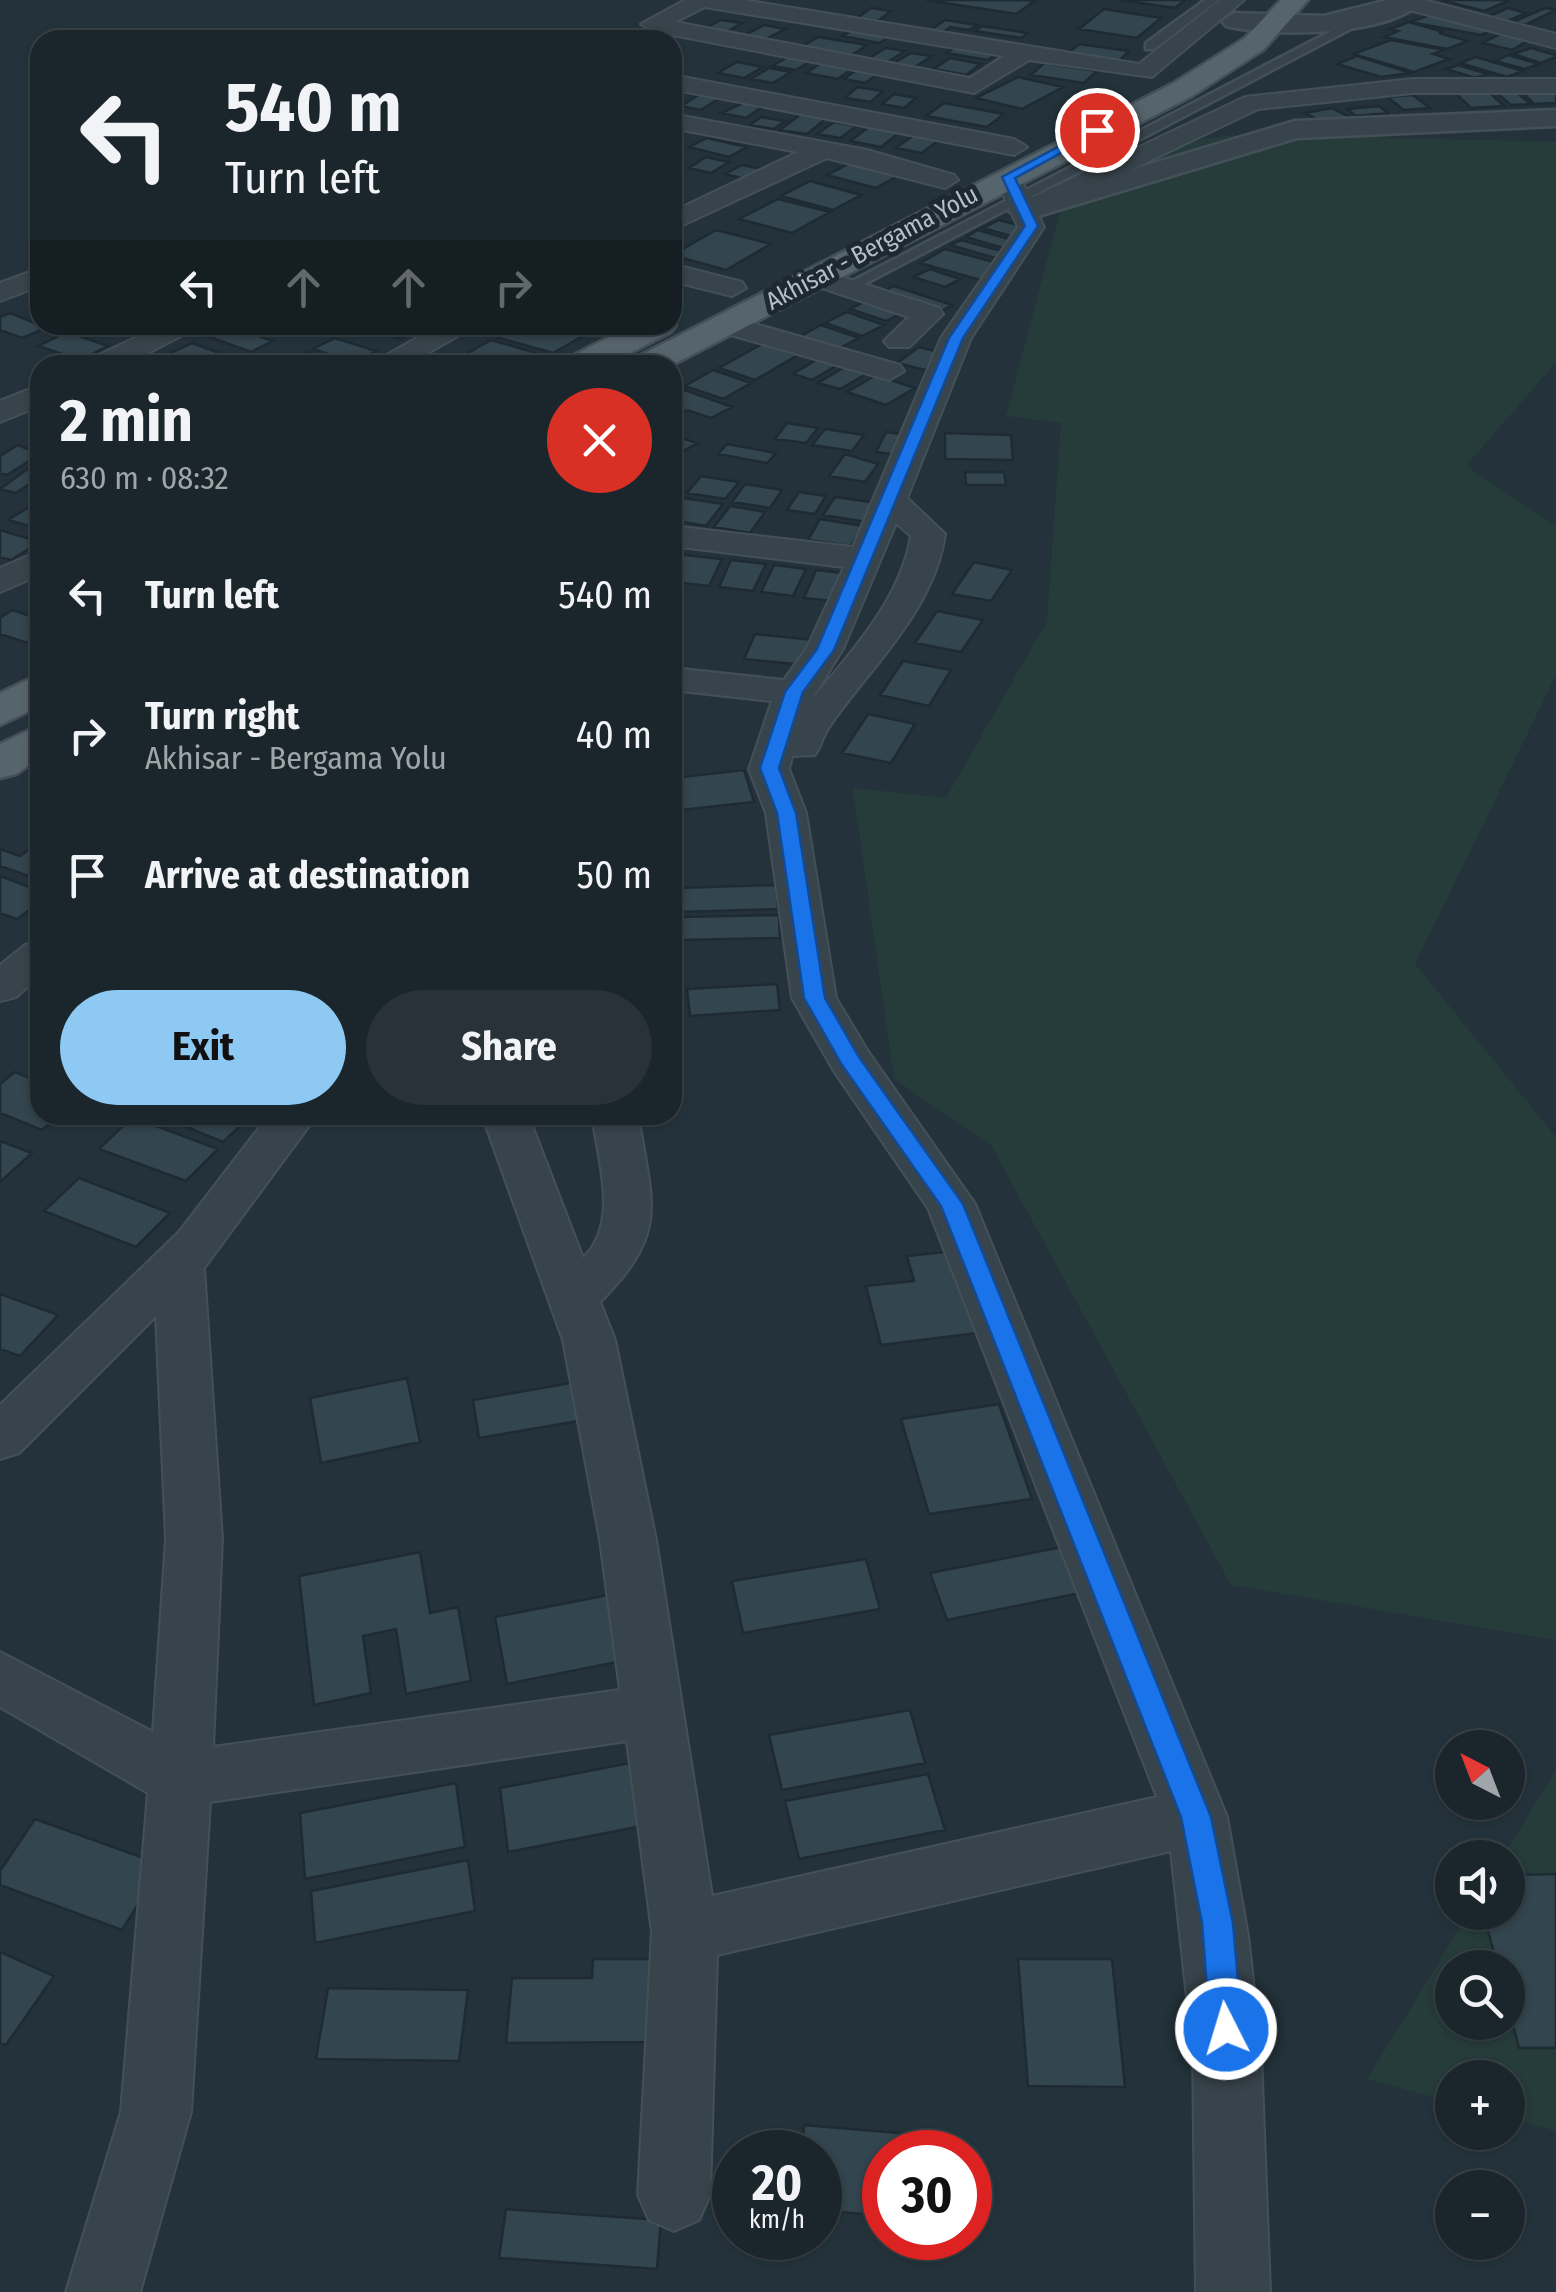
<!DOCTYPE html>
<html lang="en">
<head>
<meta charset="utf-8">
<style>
	:root { --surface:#1b262c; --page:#283238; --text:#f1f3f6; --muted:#a0a5a9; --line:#394348; --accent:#8dc9f3 }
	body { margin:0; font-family:"Fira Sans Condensed",sans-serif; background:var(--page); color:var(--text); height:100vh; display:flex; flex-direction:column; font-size:38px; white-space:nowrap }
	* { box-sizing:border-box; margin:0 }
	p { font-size:32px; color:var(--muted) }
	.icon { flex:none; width:55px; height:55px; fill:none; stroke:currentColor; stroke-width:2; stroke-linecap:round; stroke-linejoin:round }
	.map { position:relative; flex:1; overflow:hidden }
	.side { position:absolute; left:30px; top:355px; width:652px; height:770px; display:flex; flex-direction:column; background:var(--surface); border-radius:30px; box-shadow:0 2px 8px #0004,0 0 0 2px var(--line) }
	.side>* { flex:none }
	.hud { position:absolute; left:30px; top:30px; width:652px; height:305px; border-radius:30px; box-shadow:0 2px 8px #0004,0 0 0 2px var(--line); background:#1b262c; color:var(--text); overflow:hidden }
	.needle { width:65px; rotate:318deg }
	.controls { position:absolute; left:1435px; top:1730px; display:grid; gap:20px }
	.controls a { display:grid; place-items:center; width:90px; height:90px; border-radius:50%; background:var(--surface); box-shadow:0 2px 8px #0004,0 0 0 2px var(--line); font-size:50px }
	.speed { position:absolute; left:712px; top:2130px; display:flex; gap:20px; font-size:50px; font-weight:700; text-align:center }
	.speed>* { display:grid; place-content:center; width:130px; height:130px; border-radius:50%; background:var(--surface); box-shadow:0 2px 8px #0004,0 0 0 2px var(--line); line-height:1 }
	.speed small { font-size:25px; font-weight:400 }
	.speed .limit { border:15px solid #d22; background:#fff; color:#111 }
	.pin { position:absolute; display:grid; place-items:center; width:85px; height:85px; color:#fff; margin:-42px; border:5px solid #fff; border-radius:50%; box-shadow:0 2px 10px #0007 }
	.me { position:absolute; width:110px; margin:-55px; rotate:355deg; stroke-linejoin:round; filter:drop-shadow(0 0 8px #0008) }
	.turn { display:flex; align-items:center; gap:35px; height:210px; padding:0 30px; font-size:45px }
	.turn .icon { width:130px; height:130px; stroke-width:2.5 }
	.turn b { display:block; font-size:70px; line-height:85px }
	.lanes { display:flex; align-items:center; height:95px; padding:0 30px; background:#0003; justify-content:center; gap:50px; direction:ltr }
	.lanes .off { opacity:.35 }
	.round { display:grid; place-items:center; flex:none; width:105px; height:105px; border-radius:52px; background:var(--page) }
	.overview { display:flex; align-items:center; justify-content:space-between; height:170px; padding:0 30px }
	h1 { font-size:60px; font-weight:700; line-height:75px }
	.primary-button { display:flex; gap:20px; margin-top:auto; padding:20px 30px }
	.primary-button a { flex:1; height:115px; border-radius:60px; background:var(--accent); color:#111; font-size:40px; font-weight:700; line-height:115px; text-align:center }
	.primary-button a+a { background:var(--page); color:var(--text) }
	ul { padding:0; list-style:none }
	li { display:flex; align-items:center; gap:30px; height:140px; padding:0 30px }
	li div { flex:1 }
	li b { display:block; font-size:38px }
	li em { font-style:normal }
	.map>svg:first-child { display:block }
</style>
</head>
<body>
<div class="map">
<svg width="1556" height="2292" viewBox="0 0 1556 2292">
	<rect width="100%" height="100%" fill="#24333b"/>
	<path fill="#263c3a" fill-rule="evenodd" d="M1247,134l309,8v220l-90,104 90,60v149l-141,289 141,173v503l-325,-55 -240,-440 -97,-66 -41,-291 93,10 101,-177 14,-198 -55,-7 58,-219 127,-57z
		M1556,1770v361l-48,-13v-40h-56v24l-85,-23 102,-166 39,-1v-54l-5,-1zM1452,1968h56v54h-56z"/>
	<path fill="#33454f" stroke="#1f2b33" stroke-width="2.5" d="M926,0h99l10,1 -19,13z
		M1121,0h64l-10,8z
		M1441,0h70l-27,11z
		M871,8l20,3 -13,10 -21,-3z
		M1508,8l18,5 -18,8 -19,-5z
		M1545,8l11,2 -31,15 -12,-3z
		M1104,9l57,9 -24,20 -58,-9z
		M1440,11l60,17 -19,7 -71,-13z
		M720,20l22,3 -17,10 -22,-3z
		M945,20l32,5 -8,5 -19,-3 -9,7 -12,-3z
		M1409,22l35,10 -5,1 29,8 -21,8 -63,-12 14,-6 -8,-2z
		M764,25l21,4 -19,10 -21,-4z
		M982,26l46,7 -7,5 -46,-7z
		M855,29l37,7 -13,7 -37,-7z
		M492,30l19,4 -7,3 10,2 -43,1z
		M1504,32l29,6 -21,12 -29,-7z
		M818,37l49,8 -15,10 -49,-9z
		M1391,40l53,10 -11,4 16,5 -35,13 -61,-18z
		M1079,44l50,7 -10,10 -51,-8z
		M957,46l41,7 -10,7 -42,-7z
		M886,48l19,3 -17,11 -19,-4z
		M1531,48l25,7v2l-15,6 -28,-9z
		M911,53l21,3 -17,11 -21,-4z
		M1508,55l31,9 -14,5 -30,-8z
		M1357,56l54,17 -30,4 -44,-13z
		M788,57l23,4 -15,9 -24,-4z
		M1476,57l47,14 -16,6 -47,-14z
		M950,58l31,6 -15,11 -32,-6z
		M737,62l26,5 -19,11 -26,-5z
		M821,63l32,5 -15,11 -32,-6z
		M1044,63l53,8 -13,12 -53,-8z
		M1458,65l30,9 -13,4 -29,-9z
		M769,68l22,4 -18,11 -22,-4z
		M858,69l22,4 -15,10 -21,-4z
		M1018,77l45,10 -41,22 -46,-11z
		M857,87l26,4 -12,11 -26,-4z
		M1512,88l18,16 -19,1 -19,-16z
		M1518,88l38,1v14l-22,1z
		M1487,90l17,16 -33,2 -17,-16z
		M700,94l20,4 -19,12 -20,-4z
		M894,94l22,4 -12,10 -22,-4z
		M1413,95l17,13 -26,2 -17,-13z
		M745,102l20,3 -19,13 -25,-5z
		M944,103l60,11 -17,13 -61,-11z
		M1379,106l9,7 -32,3 -9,-7z
		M1332,108l17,9 -26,5 -18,-9z
		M802,113l26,4 -21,17 -27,-4z
		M761,117l24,4 -11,8 -24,-4z
		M834,122l23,4 -17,12 -23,-4z
		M869,127l31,5 -19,15 -31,-6z
		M914,135l26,4 -18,14 -26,-5z
		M707,138l40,9 -18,10 -40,-10z
		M706,157l23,5 -18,11 -22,-5z
		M858,159l49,12 -31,17 -49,-13z
		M742,165l20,4 -17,10 -20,-5z
		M810,181l51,14 -28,15 -52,-14z
		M778,199l52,13 -38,21 -53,-14z
		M999,220l23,6 -8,11 -31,-9z
		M716,230l55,14 -45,26 -54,-15z
		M978,230l37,11 -9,8 -40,-12z
		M961,240l44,12 -6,7 -49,-14z
		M945,249l56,15 -17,17 -64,-18z
		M930,269l30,10 -15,8 -32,-10z
		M894,286l58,19 -17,10 -59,-20z
		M872,298l36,12 -22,11 -36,-12z
		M847,312l37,13 -22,11 -37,-13z
		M10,313l30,12 9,2 -27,11 -22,-8v-13z
		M358,325h58l8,3 -23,11z
		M517,325h47l26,7 -37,21 -57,-16z
		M821,325l38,13 -25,13 -37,-13z
		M229,326l44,15 -22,11 -44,-16z
		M67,332l41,14 -28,14 -42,-14z
		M335,338l41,13 -22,12 -41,-14z
		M491,340l56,16 -15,9h-28l-38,-11z
		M192,343l41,15 -15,7h-25l-27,-10z
		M762,344l36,11 -43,25 -36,-12z
		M919,347l27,7 -21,16 -28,-7z
		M308,352l39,13 -65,-1z
		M821,357l20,6 -29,17 -19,-6z
		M846,366l22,7 -28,16 -22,-6z
		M713,370l38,13 -28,16 -38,-13z
		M876,375l39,13 -29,17 -39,-13z
		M682,389l50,18 -21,11 -24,-8 -15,8v-24z
		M787,423l31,5 -12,15 -31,-4z
		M825,429l39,6 -12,16 -40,-6z
		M886,432l22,3 -10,20 -22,-3z
		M945,433l66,2 2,25 -68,-1z
		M672,435l25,8 -25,15z
		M727,444l49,9 -9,10 -49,-9z
		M18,445l22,9 -33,21 -7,-2v-17z
		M845,454l33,10 -13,18 -36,-6z
		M40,460v17l-24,16 -16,-4z
		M965,472h39l2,13h-40z
		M701,476l38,6 -14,17 -38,-6z
		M745,484l37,6 -12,18 -38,-6z
		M799,492l27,4 -11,18 -28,-4z
		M835,497l43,6 -12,19 -43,-7z
		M684,498l39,6 -17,22 -34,-6v-7z
		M730,506l35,6 -15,21 -36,-6z
		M40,507v22l-32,-9 18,-11z
		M820,519l43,7 -12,20 -43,-6z
		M0,530l40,12 -29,18 -11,-3z
		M675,554l47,5 -13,27 -37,-4z
		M731,560l35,4 -13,27 -34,-4z
		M974,562l38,8 -21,31 -39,-7z
		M774,565l32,4 -13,27 -32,-4z
		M816,570l37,4 -11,28 -38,-4z
		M12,610l28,9v28l-40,-13v-16z
		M937,611l46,9 -22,32 -46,-9z
		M755,634l59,6 -9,25 -61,-6z
		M903,661l48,9 -22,36 -49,-11z
		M868,714l47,10 -24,39 -49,-10z
		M744,770l10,32 -82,9v-33z
		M0,849l20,7 8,-6 12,4v26l-40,-14z
		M0,876l40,15v11l-23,17 -17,-6z
		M776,885l2,24 -98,3 -2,-24z
		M779,915l1,23 -101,2 1,-23z
		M777,984l3,26 -90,6 -3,-27z
		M15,1072l25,10v33h20l-18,15 -42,-17v-29z
		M157,1115h95l-29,27z
		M132,1117l86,32 -32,32 -87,-32z
		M0,1141l32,12 -32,29z
		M79,1178l91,35 -34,34 -92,-36z
		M963,1250l23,82 -105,13 -15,-59 48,-5 -7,-25z
		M0,1294l58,21 -38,41 -20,-7z
		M407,1378l13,64 -99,21 -11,-65z
		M582,1381l8,38 -111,19 -6,-38z
		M999,1404l33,95 -103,15 -28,-95z
		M1062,1547l18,46 -133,27 -17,-47z
		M420,1552l10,61 28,-6 13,74 -65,13 -10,-65 -33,7 8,57 -57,12 -15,-129z
		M866,1559l14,50 -137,24 -11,-52z
		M608,1595l14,66 -115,23 -12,-67z
		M910,1710l15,53 -143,27 -13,-55z
		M656,1758l12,63 -160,31 -8,-64z
		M928,1774l17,56 -146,29 -14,-58z
		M456,1783l9,64 -160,32 -5,-66z
		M35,1819l128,46 -41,65 -122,-45v-14z
		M468,1860l7,51 -160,32 -4,-52z
		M1556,1874v174h-37l-11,-42v-38h-10l-15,-56h25v-37z
		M0,1952l54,24 -48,69 -6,-2z
		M593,1959h72l-3,83 -156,1 6,-65h80z
		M1018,1959h94l13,128 -97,-1z
		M328,1988l140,2 -9,71 -143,-2z
		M804,2125l142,12v15h-61v64l-65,-6v-58h-19z
		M506,2209l155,11 -4,49 -158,-11z"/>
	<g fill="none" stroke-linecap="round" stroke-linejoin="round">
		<defs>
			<path id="service" d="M1205,0h13l-64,49h-8v-6z
				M1356,18l4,6 -507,266 -12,-3z"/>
			<path id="minor" d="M685,0h59l395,64 81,-64h24l-92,77 -123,-17 -55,33 -322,-62 -11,-7zM705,7l299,49 -34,22 -295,-56z
				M1397,0h27l132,34v14l-158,-41z
				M672,75l342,64 13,8 -13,8 -342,-66z
				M1413,79h143v14h-143l-155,16 -220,105 6,13 -73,111 -64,160 38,36c-11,77 -74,132 -116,193 -6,9 -8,19 -14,28l-23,1 -3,13 17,44 30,185 33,55 106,151 252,613 21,119 13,117 9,239h-74l-3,-239 -22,-202 -454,104 -7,240 -11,25 -25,11 -25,-11 -11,-25 14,-263 -25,-191 -417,61 -19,310 -51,180h-74l55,-180 27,-319 -148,-86v-55l153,80 13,-193 -10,-223 -137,137 -19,6v-54l179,-173 90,-117h48l-113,153 18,271 -9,208 407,-57 -20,-150 -37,-200 -81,-225h46l55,143c37,-35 15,-98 9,-143h46c14,89 32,117 -38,187l15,38 41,200 56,356 445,-99 -229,-589 -94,-137 -42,-73 -26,-185 -17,-44 23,-68 -100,-11v-22l112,12 23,-32 37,-81 -172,-21v-20l181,21 88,-209 77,-111 -18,-39 4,-6h18l9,16 214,-101zM896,523l15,13c-11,65 -61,117 -101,166l33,-53z
				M672,114l195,36 87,25 4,5 -13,8 -118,-30 -155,72v-18l126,-60 -126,-24z
				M672,264l70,18 4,6 -14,8 -60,-15z
				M40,268v18l-40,15v-18z
				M817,269l122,39 4,6 -34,33h-20l-5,-6 25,-24 -102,-34 -4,-6z
				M727,316l173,49 4,6 -15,9 -172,-49 -5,-6 5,-6z
				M163,325h39l-77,40h-39l4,-6z
				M440,325h37l-70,40h-38z
				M40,385v21l-40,16v-21z
				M40,551v24l-40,17v-24z
				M40,941v35l-24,21 -16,4v-36l25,-20z"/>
			<path id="tertiary" d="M1388,0h35c-32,37 -153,37 -197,26l-4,-5 13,-8 89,3z
				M1556,110v16l-259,12 -262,79 -11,3 -15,-9 4,-6 282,-84z"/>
			<path id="primary" d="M1281,0h27l-45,50 -71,46 -520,269h-42l5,-7 537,-274 73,-46z
				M672,320l4,5 -5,7 -64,33h-44l5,-7 65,-33h39z
				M40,674v32l-40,19v-32z
				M40,725v33l-24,16 -16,4v-34z"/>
		</defs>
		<use href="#service" stroke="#445058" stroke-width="5"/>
		<use href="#minor" stroke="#445058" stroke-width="4"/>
		<use href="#tertiary" stroke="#445058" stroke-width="5"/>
		<use href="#primary" stroke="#445058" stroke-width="5"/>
		<use href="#service" fill="#38444c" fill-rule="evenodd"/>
		<use href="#minor" fill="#38444c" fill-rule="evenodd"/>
		<use href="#tertiary" fill="#38444c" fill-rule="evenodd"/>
		<use href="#primary" fill="#56646c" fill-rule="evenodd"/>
	</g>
	<path fill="#1a73e8" stroke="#114b97" stroke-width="2.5" d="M1093,128l10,2 -88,48 23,48 -75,112 -129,312 -31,42 -24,76 17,45 29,185 34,59 104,147 248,613 22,106 9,106 -5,11 -11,4 -12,-4 -4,-11 -8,-106 -21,-106 -240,-611 -99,-141 -38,-67 -27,-185 -17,-45 25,-76 32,-43 132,-311 76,-112 -23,-49z"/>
	<g text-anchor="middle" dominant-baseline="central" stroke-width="10" stroke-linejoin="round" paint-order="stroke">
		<g font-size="25" fill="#b4bfc7" stroke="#1d2931">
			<text transform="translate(872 248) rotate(-28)">Akhisar - Bergama Yolu</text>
		</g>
	</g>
</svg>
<div class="controls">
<a><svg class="needle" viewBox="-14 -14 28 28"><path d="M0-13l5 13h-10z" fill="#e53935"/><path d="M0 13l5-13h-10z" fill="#a0a5a9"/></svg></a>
<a><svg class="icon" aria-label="sound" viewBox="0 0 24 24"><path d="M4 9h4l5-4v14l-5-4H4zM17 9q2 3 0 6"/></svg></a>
<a><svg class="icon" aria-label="search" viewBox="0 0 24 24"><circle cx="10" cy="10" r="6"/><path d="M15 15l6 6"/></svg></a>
<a>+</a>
<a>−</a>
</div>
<div class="speed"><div>20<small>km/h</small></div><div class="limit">30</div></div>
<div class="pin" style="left:1097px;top:130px;background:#d93025"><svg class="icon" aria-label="arrive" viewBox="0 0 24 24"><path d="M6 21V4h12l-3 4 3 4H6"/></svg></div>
<svg class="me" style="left:1226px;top:2029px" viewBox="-20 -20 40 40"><circle r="17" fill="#1a73e8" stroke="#fff" stroke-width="3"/><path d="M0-11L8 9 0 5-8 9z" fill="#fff"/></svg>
<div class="hud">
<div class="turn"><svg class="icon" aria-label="left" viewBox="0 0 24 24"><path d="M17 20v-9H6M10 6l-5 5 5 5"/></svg><div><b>540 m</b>Turn left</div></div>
<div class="lanes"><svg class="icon" aria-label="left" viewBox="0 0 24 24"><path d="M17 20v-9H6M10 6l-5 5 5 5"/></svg><svg class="icon off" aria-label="ahead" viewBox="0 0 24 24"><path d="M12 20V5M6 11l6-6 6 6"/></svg><svg class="icon off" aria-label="ahead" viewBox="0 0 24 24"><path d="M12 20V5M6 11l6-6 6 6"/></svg><svg class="icon off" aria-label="right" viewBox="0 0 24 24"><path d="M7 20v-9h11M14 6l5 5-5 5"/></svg></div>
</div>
<section class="side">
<div class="overview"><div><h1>2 min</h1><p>630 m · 08:32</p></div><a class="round" style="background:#d93025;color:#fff"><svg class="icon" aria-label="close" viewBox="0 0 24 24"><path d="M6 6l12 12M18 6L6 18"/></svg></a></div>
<ul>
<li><svg class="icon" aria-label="left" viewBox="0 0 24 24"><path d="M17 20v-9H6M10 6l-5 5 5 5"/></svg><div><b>Turn left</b></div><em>540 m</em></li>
<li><svg class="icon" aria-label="right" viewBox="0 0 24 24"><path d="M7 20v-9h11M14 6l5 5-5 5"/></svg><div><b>Turn right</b><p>Akhisar - Bergama Yolu</p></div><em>40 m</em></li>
<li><svg class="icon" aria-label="arrive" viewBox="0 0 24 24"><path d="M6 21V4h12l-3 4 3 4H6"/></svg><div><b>Arrive at destination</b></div><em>50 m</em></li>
</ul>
<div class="primary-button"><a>Exit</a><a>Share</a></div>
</section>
</div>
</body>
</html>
